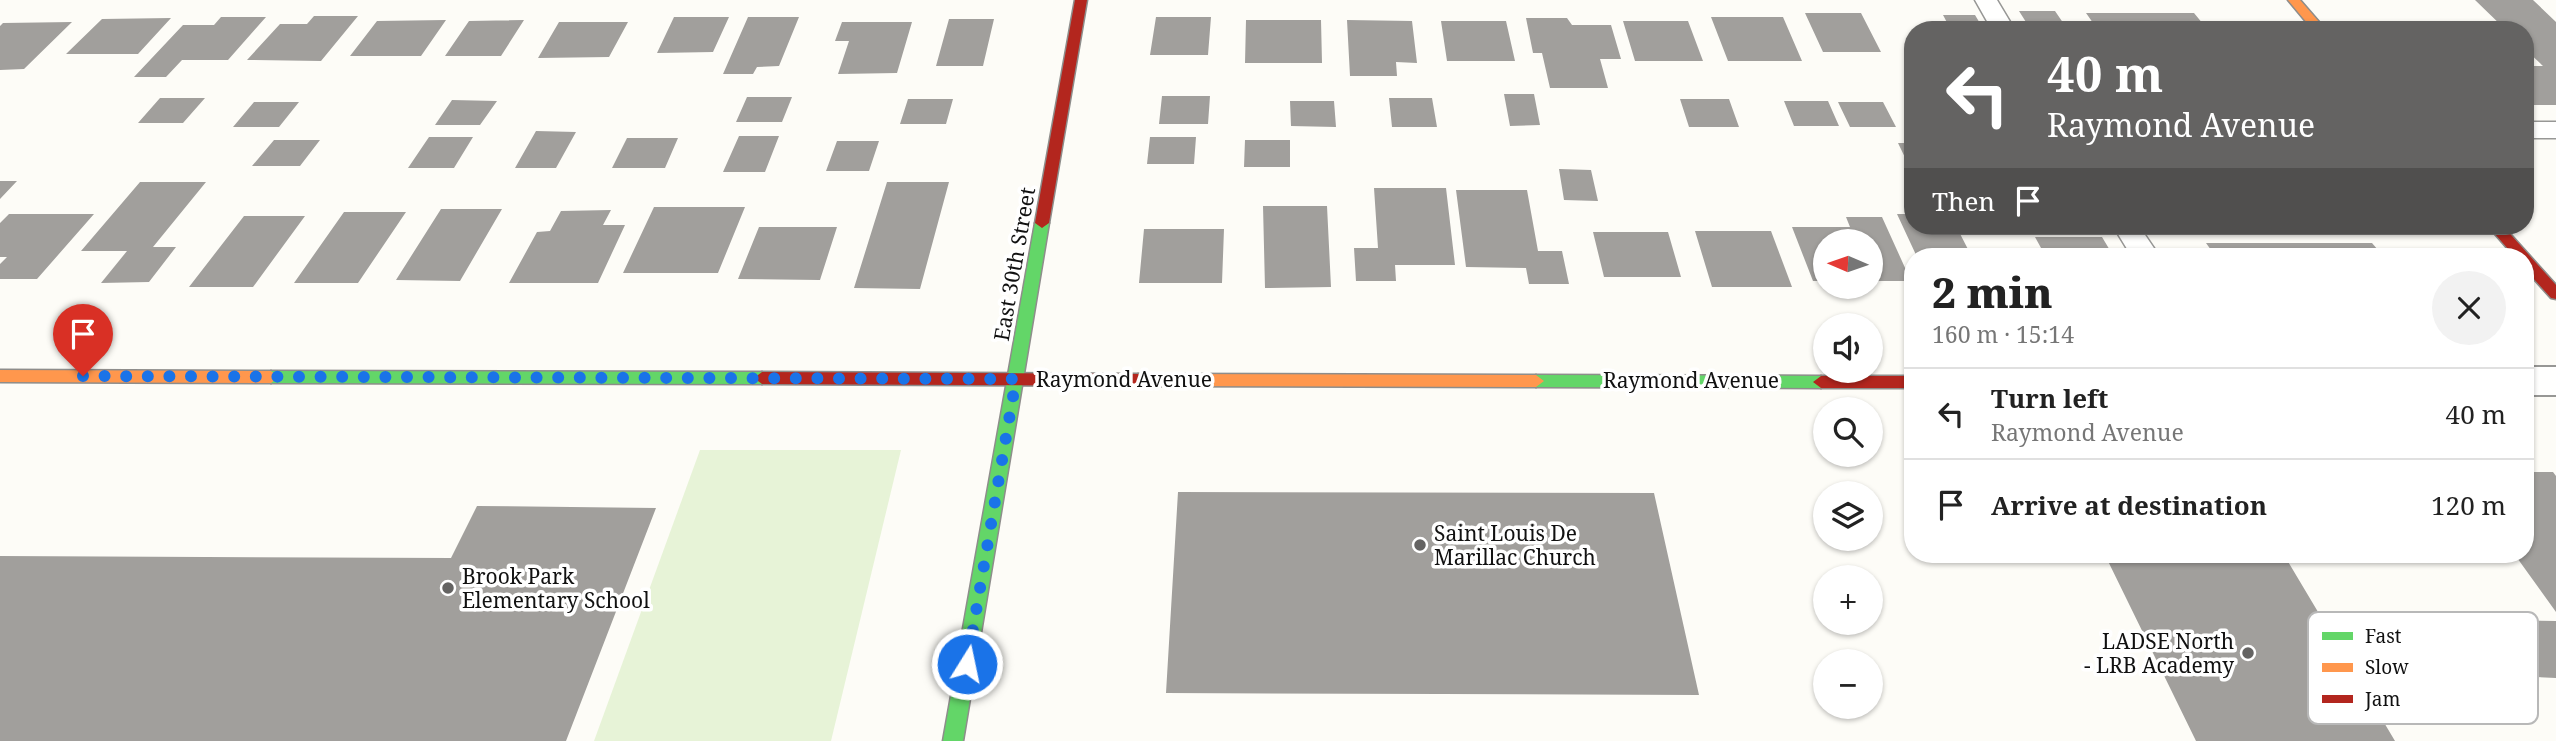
<!DOCTYPE html>
<html lang="en">
<head>
<meta charset="utf-8">
<style>
	:root { --surface:#fff; --page:#f2f2f2; --text:#222; --muted:#767676; --line:#e0e0e0 }
	body { margin:0; font-family:"Noto Serif",serif; background:var(--page); color:var(--text); height:100vh; display:flex; flex-direction:column; font-size:26px; white-space:nowrap }
	* { box-sizing:border-box; margin:0 }
	p { font-size:23px; color:var(--muted) }
	.icon { flex:none; width:38px; height:38px; fill:none; stroke:currentColor; stroke-width:2; stroke-linecap:round; stroke-linejoin:round }
	.map { position:relative; flex:1; overflow:hidden }
	.panel { position:absolute; left:1904px; top:248px; width:630px; height:315px; display:flex; flex-direction:column; background:var(--surface); border-radius:28px; box-shadow:0 2px 5px #0004 }
	.panel>* { flex:none }
	.hud { position:absolute; left:1904px; top:21px; width:630px; height:214px; border-radius:28px; box-shadow:0 2px 5px #0004; background:#646362; color:#fff; overflow:hidden }
	.needle { width:46px; rotate:272deg }
	.tools { position:absolute; left:1813px; top:229px; display:grid; gap:14px }
	.tools a { display:grid; place-items:center; width:70px; height:70px; border-radius:50%; background:var(--surface); box-shadow:0 2px 5px #0004; font-size:35px }
	.pin { position:absolute; display:grid; place-items:center; width:60px; height:60px; color:#fff; margin:-72px -30px; border-radius:50% 50% 50% 0; rotate:-45deg; box-shadow:0 0 7px #0007 }
	.pin .icon { rotate:45deg }
	.me { position:absolute; width:77px; margin:-38px; rotate:10deg; stroke-linejoin:round; filter:drop-shadow(0 0 5px #0008) }
	.turn { display:flex; align-items:center; gap:24px; height:147px; padding:0 28px; font-size:32px }
	.turn .icon { width:91px; height:91px; stroke-width:2.5 }
	.turn b { display:block; font-size:49px; line-height:60px }
	.then { display:flex; align-items:center; height:66px; padding:0 28px; background:#0003; gap:14px; font-size:26px }
	.round { display:grid; place-items:center; flex:none; width:74px; height:74px; border-radius:37px; background:var(--page) }
	.headline { display:flex; align-items:center; justify-content:space-between; height:119px; padding:0 28px }
	h1 { font-size:42px; font-weight:800; line-height:52px }
	ul { padding:0; list-style:none }
	li { display:flex; align-items:center; gap:21px; height:91px; padding:0 28px; border-top:2px solid var(--line) }
	li div { flex:1 }
	li b { display:block; font-size:26px }
	li em { font-style:normal }
	.map>svg:first-child { display:block }
</style>
</head>
<body>
<div class="map">
<svg width="2556" height="741" viewBox="0 0 2556 741">
	<rect width="100%" height="100%" fill="#fdfcf7"/>
	<path fill="#e7f3d7" d="M700,450h201l-70,291h-237z"/>
	<path fill="#a19f9c" d="M2475,0h58l23,22v83h-31v-39h18l-18,-17v-19h-19z
		M2019,11h36l13,19h-37z
		M1805,13h56l20,39h-58z
		M2086,13h108l14,17h-110z
		M1943,15h32l9,15h-33z
		M314,16h44l-37,45 -74,-1 33,-36h27z
		M221,17h45l-38,43h-46l-16,17h-32l49,-52h31z
		M674,17h55l-16,35 -56,1z
		M748,17h51l-20,49 -22,1 -4,7h-30z
		M1156,17h55l-3,38h-58z
		M1711,17h72l19,44h-74z
		M171,18l-33,36h-72l36,-35z
		M1526,18h41l5,7h39l10,34h-21l8,29h-58l-8,-35h-9z
		M949,19h45l-11,47h-47z
		M446,20l-25,36h-71l27,-35z
		M524,20l-23,36h-56l24,-35z
		M1246,20h75l1,43h-77z
		M1347,20l65,1 5,42 -21,-1 1,14h-47z
		M1441,21h65l9,40h-68z
		M1623,21h65l15,40h-68z
		M72,22l-48,47 -24,1v-44l3,-3z
		M559,22h69l-19,35 -71,1z
		M842,22h70l-15,51 -59,1 11,-33h-14z
		M1504,94h30l6,31 -30,1z
		M1162,96h48l-2,28h-49z
		M747,97h45l-10,25h-46z
		M160,98h45l-22,25h-45z
		M1389,98h43l5,29h-45z
		M908,99h45l-7,25h-46z
		M1680,99h49l10,28h-50z
		M452,100l45,1 -17,24h-45z
		M1290,101h44l2,26 -45,-1z
		M1784,101h44l11,25h-45z
		M254,102h45l-20,25h-46z
		M1838,102h45l13,25h-46z
		M536,131l40,1 -20,36h-41z
		M739,136h40l-14,36h-42z
		M429,137h44l-19,31h-46z
		M1150,137h46l-2,27h-47z
		M627,138h51l-13,30h-53z
		M274,140h46l-20,26h-48z
		M1245,140h45v27h-46z
		M837,141h42l-10,30h-43z
		M1898,143h15v31z
		M1559,169l32,1 7,31 -34,-1z
		M0,181h17l-17,18z
		M140,182h66l-53,65h23l-27,35 -48,1 26,-32h-46z
		M887,182h62l-29,107 -66,-1z
		M1374,188h72l9,77h-60l1,16h-40l-2,-33h24z
		M1456,190h71l11,61h24l7,33h-40l-3,-16 -60,-1z
		M1263,206h64l4,81 -66,1z
		M654,207h91l-27,66h-95z
		M441,209h61l-42,72 -64,-1z
		M611,210l-8,15h22l-27,58h-89l28,-51 13,-1 11,-20z
		M344,212h62l-48,71h-64z
		M9,214h85l-57,65h-37v-15l7,-7h-7v-34z
		M1897,214h16v12h43l16,31h-55z
		M244,216h61l-52,71h-64z
		M1846,217h36l29,64h-40v-39h-46v39h-12l-21,-54h58z
		M759,227h78l-17,53 -82,-1z
		M1144,229h80l-2,54h-83z
		M1695,231h76l21,56h-80z
		M1593,232h75l13,45h-77z
		M2035,237h67l12,20h-68z
		M2206,243h166l12,14h-168z
		M2525,472h28l3,4v136l-41,-57h10z
		M1178,492l476,1 45,202 -533,-2z
		M477,506l179,2 -90,233h-566v-185l451,2z
		M2105,555h179l111,186h-199z
		M2495,620l61,1v57l-21,-1z"/>
	<g fill="none" stroke-linecap="round" stroke-linejoin="round">
		<defs>
			<path id="lane" d="M1975,0h22l18,30h-23z
				M2525,122h31v16h-31z
				M2113,226h26l21,31h-28z"/>
			<path id="street" d="M2525,367h31v28h-31z"/>
			<path id="fast" d="M1042,218l7,5 -86,518h-20l92,-518z
				M271,371l491,1 8,6 -8,6 -491,-1 -8,-6z
				M1536,375l285,1 8,6 -8,6 -285,-1 -8,-6z"/>
			<path id="slow" d="M2288,0h12l26,30h-13z
				M0,370l271,1 8,6 -8,6 -271,-1z
				M1138,374l398,1 8,6 -8,6 -398,-1 -8,-6z"/>
			<path id="jam" d="M1075,0h12l-38,223 -7,5 -7,-5z
				M2488,226h15l53,59v14l-5,-1 -26,-29v-12h-10z
				M762,372l376,2 8,6 -8,6 -376,-2 -8,-6z
				M1821,376h92v12h-92l-8,-6z"/>
		</defs>
		<use href="#lane" stroke="#979795" stroke-width="3"/>
		<use href="#street" stroke="#979795" stroke-width="4"/>
		<use href="#fast" stroke="#8e8d8b" stroke-width="3"/>
		<use href="#slow" stroke="#8e8d8b" stroke-width="3"/>
		<use href="#jam" stroke="#8e8d8b" stroke-width="3"/>
		<use href="#lane" fill="#fffffe" fill-rule="evenodd"/>
		<use href="#street" fill="#fffffe" fill-rule="evenodd"/>
		<use href="#fast" fill="#63d668" fill-rule="evenodd"/>
		<use href="#slow" fill="#ff974d" fill-rule="evenodd"/>
		<use href="#jam" fill="#b3261e" fill-rule="evenodd"/>
	</g>
	<g fill="none" stroke-linecap="round" stroke-linejoin="round">
		<path stroke="#1a73e8" stroke-width="12" stroke-dasharray="0 21.6" d="M83,376l933,3 -49,285"/>
	</g>
	<g fill="#646362" stroke="#fff" stroke-width="2.5">
		<circle cx="1420" cy="545" r="7"/>
		<circle cx="448" cy="588" r="7"/>
		<circle cx="2248" cy="653" r="7"/>
	</g>
	<g text-anchor="middle" dominant-baseline="central" stroke-width="7" stroke-linejoin="round" paint-order="stroke">
		<g font-size="21" fill="#111" stroke="#fff">
			<text transform="translate(1014 264) rotate(-80)">East 30th Street</text>
			<text x="1124" y="379">Raymond Avenue</text>
			<text x="1691" y="380">Raymond Avenue</text>
		</g>
		<g font-size="21" fill="#111" stroke="#fff" text-anchor="start">
			<text x="1434" y="533">Saint Louis De<tspan x="1434" dy="24">Marillac Church</tspan></text>
			<text x="462" y="576">Brook Park<tspan x="462" dy="24">Elementary School</tspan></text>
			<text x="2234" y="641" text-anchor="end">LADSE North<tspan x="2234" dy="24">- LRB Academy</tspan></text>
		</g>
	</g>
	<rect x="2308" y="612" width="230" height="112" rx="10" fill="#fff" stroke="#b8b8b8" stroke-width="2"/>
	<rect x="2322" y="632" width="31" height="8" fill="#63d668"/>
	<rect x="2322" y="663" width="31" height="9" fill="#ff974d"/>
	<rect x="2322" y="695" width="31" height="8" fill="#b3261e"/>
	<g font-size="19" fill="#111">
		<text x="2365" y="643">Fast</text>
		<text x="2365" y="674">Slow</text>
		<text x="2365" y="706">Jam</text>
	</g>
</svg>
<div class="tools">
<a><svg class="needle" viewBox="-14 -14 28 28"><path d="M0-13l5 13h-10z" fill="#e53935"/><path d="M0 13l5-13h-10z" fill="#767676"/></svg></a>
<a><svg class="icon" aria-label="sound" viewBox="0 0 24 24"><path d="M4 9h4l5-4v14l-5-4H4zM17 9q2 3 0 6"/></svg></a>
<a><svg class="icon" aria-label="search" viewBox="0 0 24 24"><circle cx="10" cy="10" r="6"/><path d="M15 15l6 6"/></svg></a>
<a><svg class="icon" aria-label="layers" viewBox="0 0 24 24"><path d="M12 4l9 5-9 5-9-5zM3 14l9 5 9-5"/></svg></a>
<a>+</a>
<a>−</a>
</div>
<div class="pin" style="left:83px;top:376px;background:#d93025"><svg class="icon" aria-label="arrive" viewBox="0 0 24 24"><path d="M6 21V4h12l-3 4 3 4H6"/></svg></div>
<svg class="me" style="left:967px;top:664px" viewBox="-20 -20 40 40"><circle r="17" fill="#1a73e8" stroke="#fff" stroke-width="3"/><path d="M0-11L8 9 0 5-8 9z" fill="#fff"/></svg>
<div class="hud">
<div class="turn"><svg class="icon" aria-label="left" viewBox="0 0 24 24"><path d="M17 20v-9H6M10 6l-5 5 5 5"/></svg><div><b>40 m</b>Raymond Avenue</div></div>
<div class="then">Then<svg class="icon" aria-label="arrive" viewBox="0 0 24 24"><path d="M6 21V4h12l-3 4 3 4H6"/></svg></div>
</div>
<section class="panel">
<div class="headline"><div><h1>2 min</h1><p>160 m · 15:14</p></div><a class="round"><svg class="icon" aria-label="close" viewBox="0 0 24 24"><path d="M6 6l12 12M18 6L6 18"/></svg></a></div>
<ul>
<li><svg class="icon" aria-label="left" viewBox="0 0 24 24"><path d="M17 20v-9H6M10 6l-5 5 5 5"/></svg><div><b>Turn left</b><p>Raymond Avenue</p></div><em>40 m</em></li>
<li><svg class="icon" aria-label="arrive" viewBox="0 0 24 24"><path d="M6 21V4h12l-3 4 3 4H6"/></svg><div><b>Arrive at destination</b></div><em>120 m</em></li>
</ul>
</section>
</div>
</body>
</html>
